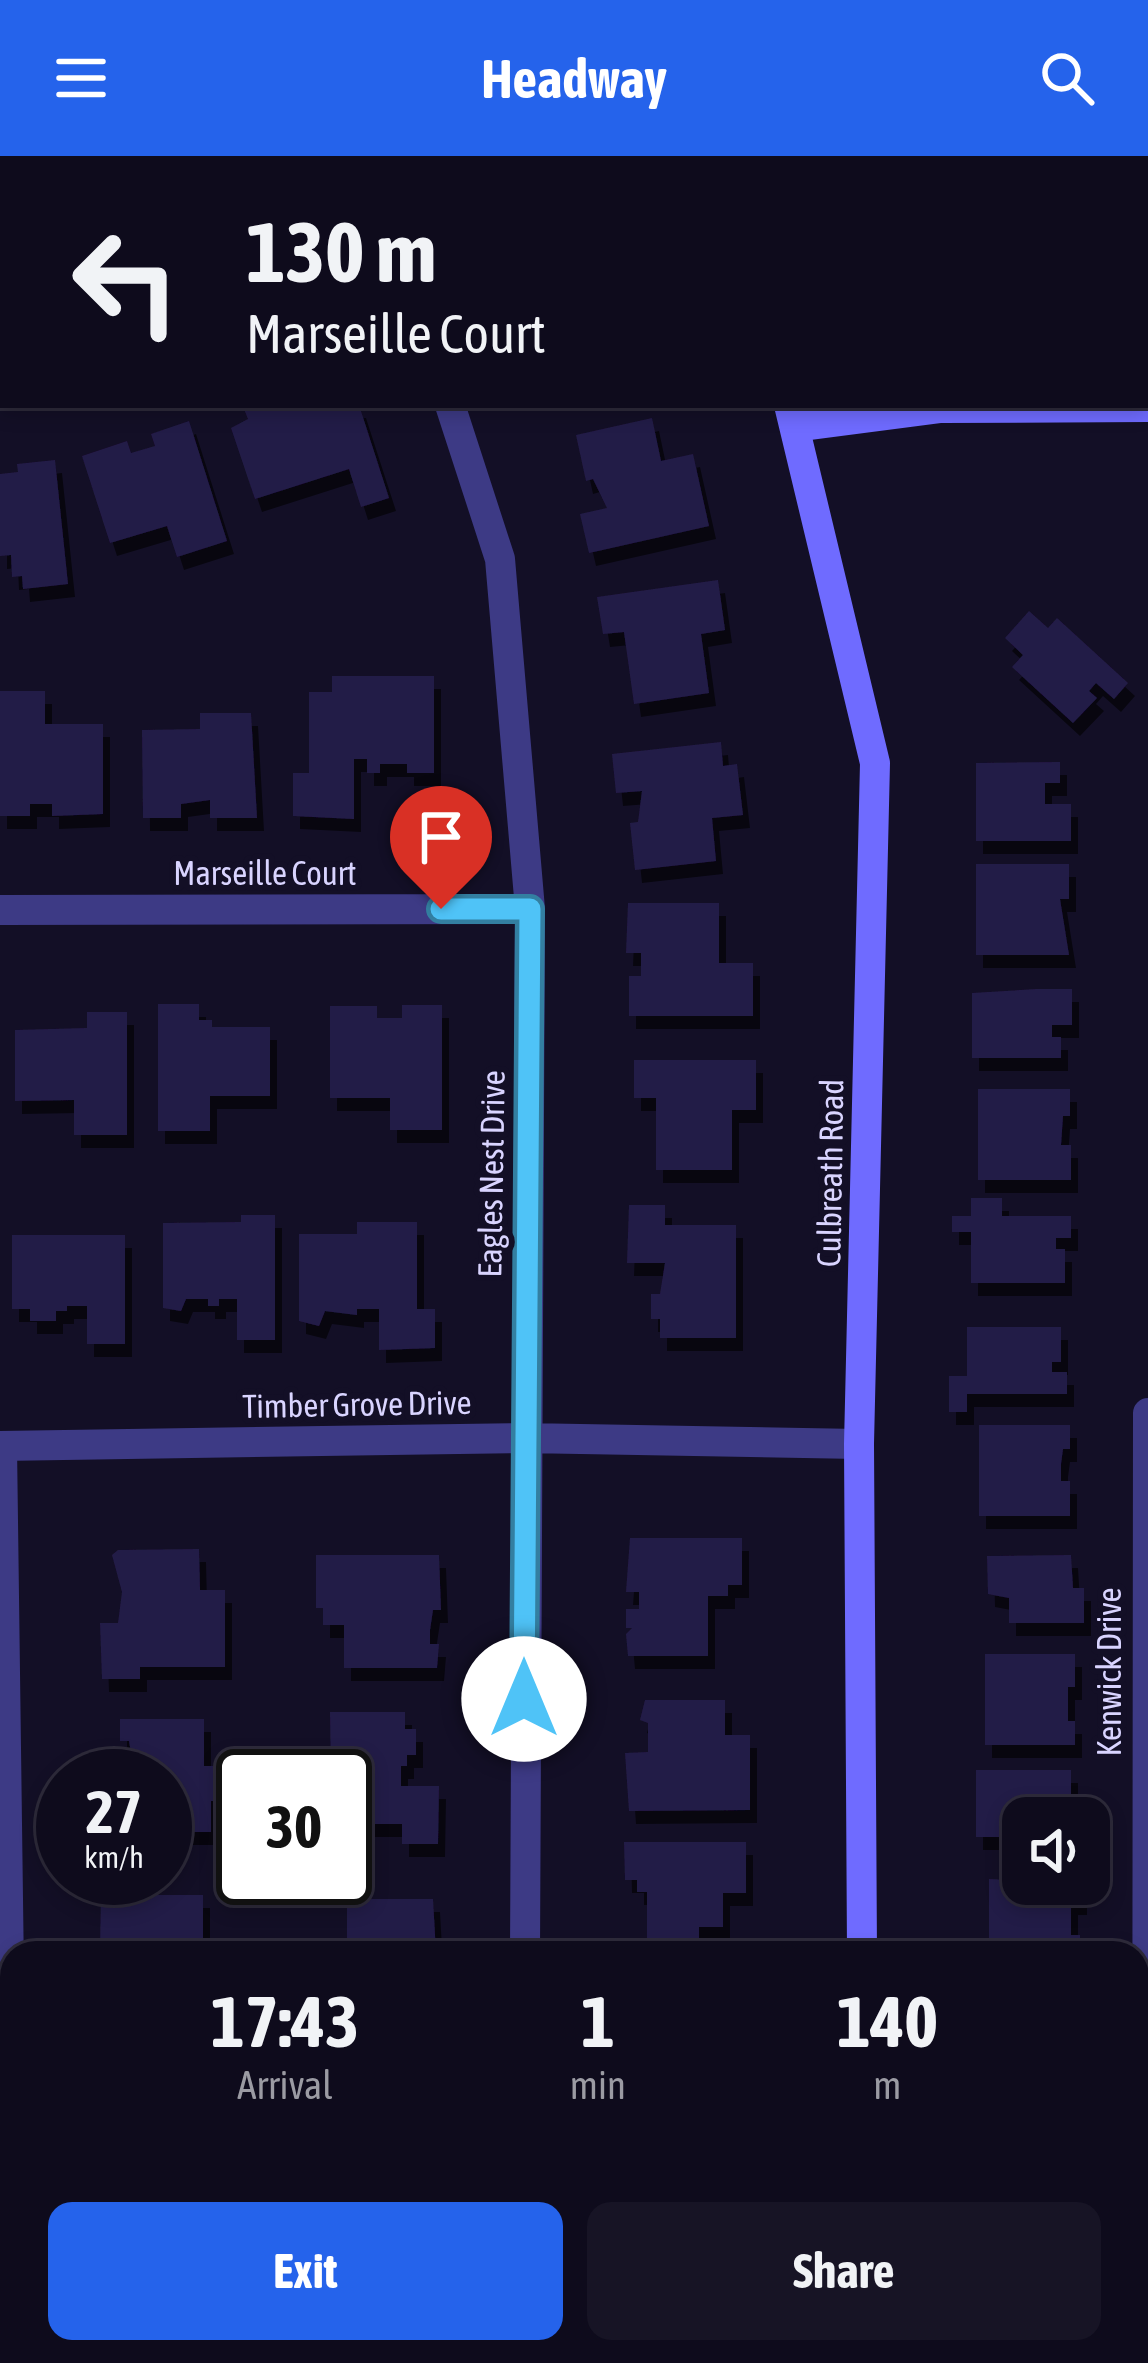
<!DOCTYPE html>
<html lang="en">
<head>
<meta charset="utf-8">
<style>
	:root { --surface:#0e0b1c; --page:#171425; --text:#f1f3f6; --muted:#9b9ba3; --line:#2e2b3b; --accent:#2563eb }
	body { margin:0; font-family:"Asap Condensed",sans-serif; background:var(--page); color:var(--text); height:100vh; display:flex; flex-direction:column; font-size:45px; white-space:nowrap }
	* { box-sizing:border-box; margin:0 }
	p { font-size:39px; color:var(--muted) }
	.icon { flex:none; width:66px; height:66px; fill:none; stroke:currentColor; stroke-width:2; stroke-linecap:round; stroke-linejoin:round }
	.map { position:relative; flex:1; overflow:hidden }
	.details { position:absolute; left:0px; top:1785px; width:1149px; height:423px; display:flex; flex-direction:column; background:var(--surface); border-radius:36px 36px 0 0; box-shadow:0 6px 18px #0003,0 0 0 3px var(--line) }
	.details>* { flex:none }
	.top-card { position:absolute; left:0px; top:0px; width:1149px; height:252px; box-shadow:0 6px 18px #0003,0 0 0 3px var(--line); background:#0e0b1c; color:var(--text); overflow:hidden }
	.fabs { position:absolute; left:1002px; top:1641px; display:grid; gap:24px }
	.fabs a { display:grid; place-items:center; width:108px; height:108px; border-radius:24px; background:var(--surface); box-shadow:0 6px 18px #0003,0 0 0 3px var(--line); font-size:60px }
	.speed { position:absolute; left:36px; top:1593px; display:flex; gap:24px; font-size:60px; font-weight:700; text-align:center }
	.speed>* { display:grid; place-content:center; width:156px; height:156px; border-radius:50%; background:var(--surface); box-shadow:0 6px 18px #0003,0 0 0 3px var(--line); line-height:1 }
	.speed small { font-size:30px; font-weight:400 }
	.speed .limit { border:6px solid #111; border-radius:18px; background:#fff; color:#111 }
	.pin { position:absolute; display:grid; place-items:center; width:102px; height:102px; color:#fff; margin:-123px -51px; border-radius:50% 50% 50% 0; rotate:-45deg; box-shadow:0 0 12px #0007 }
	.pin .icon { rotate:45deg }
	.me { position:absolute; width:132px; margin:-66px; rotate:0deg; stroke-linejoin:round; filter:drop-shadow(0 0 9px #0008) }
	.turn { display:flex; align-items:center; gap:42px; height:252px; padding:0 48px; font-size:54px }
	.turn .icon { width:156px; height:156px; stroke-width:2.5 }
	.turn b { display:block; font-size:84px; line-height:102px }
	.eta { display:flex; justify-content:space-evenly; align-items:center; height:204px; text-align:center }
	.eta b { font-size:72px; font-weight:700; line-height:84px }
	.primary-button { display:flex; gap:24px; margin-top:auto; padding:24px 48px }
	.primary-button a { flex:1; height:138px; border-radius:24px; background:var(--accent); color:#fff; font-size:48px; font-weight:700; line-height:138px; text-align:center }
	.primary-button a+a { background:var(--page); color:var(--text) }
	header { display:flex; justify-content:space-between; align-items:center; height:156px; padding:0 48px; background:var(--accent); color:#fff; font-size:54px; font-weight:700 }
	.map>svg:first-child { display:block }
</style>
</head>
<body>
<header><svg class="icon" aria-label="menu" viewBox="0 0 24 24"><path d="M4 6h16M4 12h16M4 18h16"/></svg>Headway<svg class="icon" aria-label="search" viewBox="0 0 24 24"><circle cx="10" cy="10" r="6"/><path d="M15 15l6 6"/></svg></header>
<div class="map">
<svg width="1148" height="2207" viewBox="0 0 1148 2207">
	<defs>
		<filter id="shadow"><feDropShadow dx="7" dy="13" stdDeviation="0" flood-color="#0009"/></filter>
	</defs>
	<rect width="100%" height="100%" fill="#130f26"/>
	<path fill="#241b47" filter="url(#shadow)" d="M256,249h16l2,6 14,-6h71l30,93 -28,9 -12,-38 -94,30 -24,-71 17,-9 -4,-10z
		M652,262l9,43 32,-7 16,72 -120,27 -9,-39 27,-6 -14,-29 -7,2 -10,-46z
		M189,265l38,120 -50,16 -10,-31 -57,17 -28,-87 45,-15 4,12 24,-7 -4,-12z
		M55,304l13,124 -45,5 -1,-13 -10,1 -1,-22 -11,1v-82l18,-2 -1,-8z
		M718,424l7,50 -24,4 8,59 -75,11 -10,-72 -21,2 -6,-37z
		M1029,455l19,17 9,-10 71,65 -14,16 -18,-16 -7,8 8,7 -24,25 -61,-56 11,-12 -18,-17z
		M332,520h102v97h-27v-9h-27v9h-13v-14h-13v60l-61,-3v-43h16v-81h23z
		M0,535h45v33h58v90l-51,2v-12h-22v12h-30z
		M200,557h51l6,105h-47v-18l-29,4v14h-38l-1,-88 58,-1z
		M721,586l2,24 14,-2 6,51 -31,3 4,43 -81,9 -5,-47 8,-1 4,-31 -26,2 -4,-39z
		M1060,606v21h-15v21h26v37h-95v-78z
		M976,708h93v35h-9l9,56h-93z
		M628,747h91v60h34v53h-124v-40h12v-23h-15z
		M1036,833h36v36h-20v12h9v21h-89v-65z
		M158,848h41v16h13v7h58v69h-60v35h-52z
		M402,849h40v125h-52v-32h-60v-92h47v12h25z
		M87,856h40v123h-53v-35l-59,1v-71l72,-2z
		M634,904h122v50h-24v60h-76v-72h-22z
		M978,933h92v27h-7l-2,29h10v35h-93z
		M971,1042h31v18h69v22h-15v11h9v34h-94v-51h-19v-16h19z
		M629,1049h36v20h71v113h-76v-19h-9v-25h9l5,-31h-38z
		M241,1059h34v125h-38v-41h-18v7h-11v-7h-22l-5,12 -18,-3v-85l78,-1z
		M357,1066h60v87h18v39l-56,2v-41h-22v6l-32,-4 -6,15 -20,-5v-87h58z
		M12,1079h113v109h-38v-38h-20v5h-11v10h-26v-12h-18z
		M967,1171h94v35h-9v10h15v22h-100v18h-18v-36h18z
		M979,1269h91v24h-7l-2,15v17h9v35h-91z
		M630,1382h112v47h-14v11h-20v60h-80l-2,-22 6,-6h-6v-19h13v-17h-13z
		M199,1393l1,41h25v77h-85v12h-38l-2,-56h18l4,-31 -10,-37 6,-5z
		M316,1399h123l2,55h-8l-3,20v14h9l-2,24h-93v-43h-21v-17h-7z
		M1071,1399l2,33h11v35h-75v-25l-21,-4 -1,-38z
		M985,1498h90v33h-7v34h7v24h-90z
		M645,1544h80v35h25v75l-121,1 -4,-58 23,-1v-29l-8,-3z
		M330,1556h75v17h11v26h-9v11h-6v20h38l-1,58h-36v-20h-57v-48h-14z
		M120,1563h84v47h16v35h-9v31h-46v-56h-30l-6,-35h-9z
		M976,1614h95v33h-10v15h-38v19h-47z
		M624,1686h122v51h-23v34h-24v26h-52v-61h-10v-12h-12z
		M989,1723l91,5v18h-9v33h9v18h-91z
		M101,1739h102v58l-103,-5z
		M347,1743h86l3,54h-111v-11h22z
		M0,2064h12v86h-12z"/>
	<g fill="none" stroke-linecap="round" stroke-linejoin="round">
		<path stroke="#3d3a85" stroke-width="30" d="M562,3l7,-3
			M0,213l3,-1
			M450,249l50,154 30,350 -5,1044
			M0,754l530,-1
			M0,1290l524,-8 335,6
			M2,1290l9,679
			M1147,2207l1,-950"/>
		<path stroke="#6f6bff" stroke-width="30" d="M708,0l1,3
			M789,249l86,358 -16,681 3,509
			M795,271l146,-19 207,-1
			M864,2196v11"/>
	</g>
	<g fill="none" stroke-linecap="round" stroke-linejoin="round">
		<defs>
			<path id="route" d="M441,753h89l-6,790"/>
		</defs>
		<use href="#route" stroke="#337fa1" stroke-width="30"/>
		<use href="#route" stroke="#4fc3f7" stroke-width="21"/>
	</g>
	<g text-anchor="middle" dominant-baseline="central" stroke-width="12" stroke-linejoin="round" paint-order="stroke">
		<g font-size="33" fill="#d9d4ff" stroke="#130f26">
			<text x="265" y="717">Marseille Court</text>
			<text transform="translate(830 1017) rotate(-89)">Culbreath Road</text>
			<text transform="translate(491 1018) rotate(-89)">Eagles Nest Drive</text>
			<text transform="translate(357 1248) rotate(-1)">Timber Grove Drive</text>
			<text transform="translate(1109 1516) rotate(-90)">Kenwick Drive</text>
		</g>
	</g>
</svg>
<div class="fabs">
<a><svg class="icon" aria-label="sound" viewBox="0 0 24 24"><path d="M4 9h4l5-4v14l-5-4H4zM17 9q2 3 0 6"/></svg></a>
</div>
<div class="speed"><div>27<small>km/h</small></div><div class="limit">30</div></div>
<div class="pin" style="left:441px;top:753px;background:#d93025"><svg class="icon" aria-label="arrive" viewBox="0 0 24 24"><path d="M6 21V4h12l-3 4 3 4H6"/></svg></div>
<svg class="me" style="left:524px;top:1543px" viewBox="-20 -20 40 40"><circle r="19" fill="#fff"/><path d="M0-13L10 11 0 6-10 11z" fill="#4fc3f7"/></svg>
<div class="top-card">
<div class="turn"><svg class="icon" aria-label="left" viewBox="0 0 24 24"><path d="M17 20v-9H6M10 6l-5 5 5 5"/></svg><div><b>130 m</b>Marseille Court</div></div>
</div>
<section class="details">
<div class="eta">
<div><b>17:43</b><p>Arrival</p></div>
<div><b>1</b><p>min</p></div>
<div><b>140</b><p>m</p></div>
</div>
<div class="primary-button"><a>Exit</a><a>Share</a></div>
</section>
</div>
</body>
</html>
